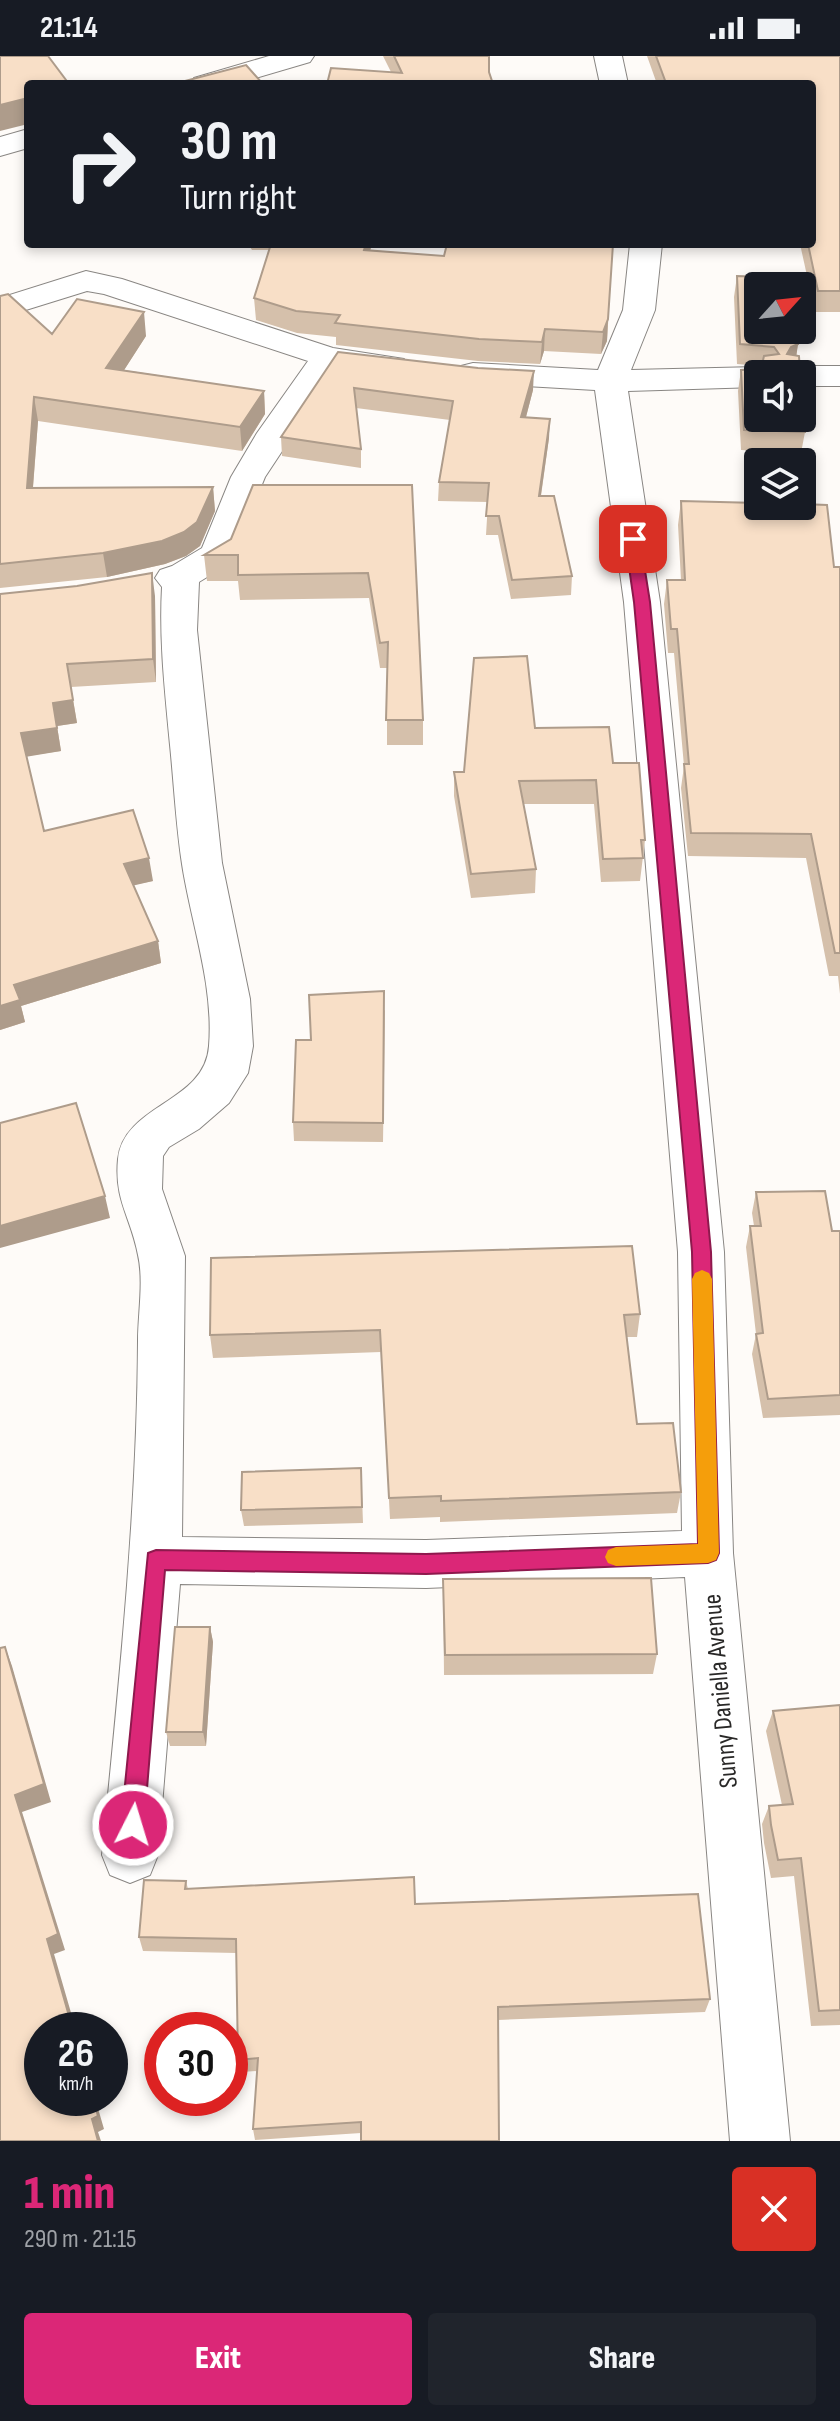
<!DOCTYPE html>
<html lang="en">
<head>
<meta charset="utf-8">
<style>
	:root { --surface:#171b24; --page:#20242c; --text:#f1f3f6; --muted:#9ea1a6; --accent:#db2777 }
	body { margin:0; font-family:"Sofia Sans Condensed",sans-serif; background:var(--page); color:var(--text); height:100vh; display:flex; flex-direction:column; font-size:30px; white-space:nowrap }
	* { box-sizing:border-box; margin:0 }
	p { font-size:26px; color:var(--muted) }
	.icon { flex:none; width:44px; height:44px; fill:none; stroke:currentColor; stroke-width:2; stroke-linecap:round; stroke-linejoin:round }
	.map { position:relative; height:2085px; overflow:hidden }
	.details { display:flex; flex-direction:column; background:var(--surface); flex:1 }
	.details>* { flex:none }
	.hud { position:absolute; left:24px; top:24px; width:792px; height:168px; border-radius:8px; box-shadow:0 4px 12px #0003; background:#171b24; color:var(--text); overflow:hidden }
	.needle { width:52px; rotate:63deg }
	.controls { position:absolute; left:744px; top:216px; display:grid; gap:16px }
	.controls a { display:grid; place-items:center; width:72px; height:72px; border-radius:8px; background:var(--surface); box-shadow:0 4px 12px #0003; font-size:40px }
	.speed { position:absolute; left:24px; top:1956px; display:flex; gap:16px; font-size:40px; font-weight:700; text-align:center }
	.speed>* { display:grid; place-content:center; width:104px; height:104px; border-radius:50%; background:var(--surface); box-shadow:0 4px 12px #0003; line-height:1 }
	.speed small { font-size:20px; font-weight:400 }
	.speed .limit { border:12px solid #d22; background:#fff; color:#111 }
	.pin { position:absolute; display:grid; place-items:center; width:68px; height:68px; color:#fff; margin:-34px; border-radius:16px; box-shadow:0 4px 12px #0006 }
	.me { position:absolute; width:88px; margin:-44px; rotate:5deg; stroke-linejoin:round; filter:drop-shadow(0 0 6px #0008) }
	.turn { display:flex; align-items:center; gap:28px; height:168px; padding:0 24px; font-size:36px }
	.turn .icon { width:104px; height:104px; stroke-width:2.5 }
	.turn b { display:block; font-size:56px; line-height:68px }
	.round { display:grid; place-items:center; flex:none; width:84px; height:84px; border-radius:8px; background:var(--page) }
	.headline { display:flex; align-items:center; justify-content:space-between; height:136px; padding:0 24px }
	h1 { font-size:48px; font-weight:800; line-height:60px; color:var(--accent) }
	.button { display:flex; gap:16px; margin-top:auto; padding:16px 24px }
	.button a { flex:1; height:92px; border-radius:8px; background:var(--accent); color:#fff; font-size:32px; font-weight:800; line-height:92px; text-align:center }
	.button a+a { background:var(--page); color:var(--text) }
	.status { display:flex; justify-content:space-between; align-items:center; height:56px; padding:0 40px; background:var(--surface); direction:ltr }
	.status svg { height:22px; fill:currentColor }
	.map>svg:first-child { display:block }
</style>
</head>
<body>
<div class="status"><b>21:14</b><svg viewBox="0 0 49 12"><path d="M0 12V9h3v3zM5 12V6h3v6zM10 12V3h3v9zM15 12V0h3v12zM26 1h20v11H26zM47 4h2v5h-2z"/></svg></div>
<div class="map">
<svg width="840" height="2085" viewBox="0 0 840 2085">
	<rect width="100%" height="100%" fill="#fefbf8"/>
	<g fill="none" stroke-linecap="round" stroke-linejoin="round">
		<defs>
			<path id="minor" d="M269,0h45l-4,6 -75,22h-45l4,-6z
				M594,0h28l6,28h-28z
				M28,73v19l-28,8v-19z
				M630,188h32l-7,66 -24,60 127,-3 12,3 3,4h-15v13l-130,4 32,211 64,650 9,301 57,588h-60l-45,-564 -259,11 -246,-4 -22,271 -8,20 -20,8 -20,-8 -8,-20c17,-171 35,-342 36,-514 0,-27 6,-60 0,-86 -7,-38 -24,-54 -20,-96 6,-55 87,-56 91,-113 5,-61 -18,-123 -27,-182 -6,-39 -8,-80 -12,-119 -5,-53 -11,-105 -8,-158l-7,-9 5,-8 12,-4 30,-18 29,-71 26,-44 51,-72 -204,-67 -17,-3 -87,27v-20l86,-27 36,8 211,69 71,11 5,7 -5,7 -12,3 -55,-8 -72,109 -35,86 -31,19 -2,48 25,233 28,136 3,47 -5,27 -19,30 -30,26 -30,18 -6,9 -1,33 23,67 -3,281 244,3 256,-9 -4,-279 -54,-650 -29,-212 -122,-7 -12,-3 -5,-7 5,-7 12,-3 125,7 25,-60z
				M802,310h38v20h-38v-12h-15l3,-5z"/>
		</defs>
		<use href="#minor" stroke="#898683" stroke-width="2"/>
		<use href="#minor" fill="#fff" fill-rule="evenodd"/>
	</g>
	<path fill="#d5c0ab" d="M383,0h106v16l4,12 -102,-12z
		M647,0h193v256h-25l-15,-68h12v-160h-155z
		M248,188h124l-2,6 74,6 169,-12 -6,97 -6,13 -57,-3 -4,13 -62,-3 -142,-16v-8l-39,-4 -41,-13 -2,-22 15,-48h-17z
		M737,220l61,68 -2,12 9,76 -4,21 -60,-3 -3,-59 3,-21 20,-1 1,-3 -25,-2 -3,-67z
		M0,240l52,38 94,2 -22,34 140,21 1,23 -23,37 -204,-30 -5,67 180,-1 2,24 -15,35 -14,10 -21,8 -58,13 -107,11z
		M338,296l195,38 -7,27 23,21 -8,58 31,80 -1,19 -60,4 -13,-64h-12l2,-33 -50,-1 1,-19 11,-62 -94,-12 5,41v19l-79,-12 -1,-19z
		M412,429l11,235v25h-36v-77h-7l-11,-70 -129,2 -2,-19h-31l-3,-26z
		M681,445l153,66h6v427l-2,-18h-9l-23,-118 -118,-2 -7,-68 3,-22 -10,-113h-6l-4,-49 3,-24h14l-3,-55z
		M0,538l155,2 1,86 -85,5 6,36 -20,3 4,25 -35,5 18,75 109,50 -20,4 25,56 3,22 -140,43 4,16 -25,8z
		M535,672l78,35 32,77 -5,41 -39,1 -7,-78h-71l13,65 -1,24 -64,5 -17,-102v-24h10z
		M385,954l-2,132 -89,-1 -1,-19 18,-82z
		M756,1136l76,39h8v184l-77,3 -11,-64 4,-20 -10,-87 4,-21h4l-2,-13z
		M640,1258l-3,23h-10l10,87 44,68 -4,21 -237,9v-5l-50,2 -9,-167 -168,6 -3,-23z
		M361,1412l2,55 -119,3 -3,-16z
		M443,1523l214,75 -4,20 -209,1z
		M210,1571l3,15 -7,104h-36l-4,-14z
		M840,1649v320l-29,1 -17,-150 -23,2 -7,-35 -2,-19 7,-18 13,-1 -16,-74 7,-20z
		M186,1825l2,8 227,15 295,95 -5,13 -207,8 -137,113 -106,7 -2,-11 4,-58 -16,1 -3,-12 -2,-107 -93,-2 -4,-14z"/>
	<path fill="#ae9c8b" d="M28,42v26l-28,7v-26z
		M366,188h6l-8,28v-22z
		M144,256l2,24 -36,56 -4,-24z
		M608,263l-1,22 -6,13 2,-22z
		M545,273l-1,22 -4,13 2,-22z
		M798,288l-3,21 -8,-11 4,-7z
		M534,315l-1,19 -12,46v-19z
		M264,335l1,23 -23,37 -2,-24z
		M34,341l4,24 -7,91 -4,-24z
		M550,363l-1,19 -11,77 1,-19z
		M213,431l2,24 -15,35 -14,10 -21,8 -58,13 -4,-24z
		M152,517l3,23 1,86 -3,-23z
		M73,644l4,23 -20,3 4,25 -36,6 -4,-24 32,-30z
		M149,802l4,23 -26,6 -3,-23z
		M158,885l3,22 -140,43 4,16 -25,8v-24l14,-21z
		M105,1140l5,22 -110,30v-22z
		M210,1571l3,15 -7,104 -3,-14z
		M5,1591l7,19 39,136 -29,10 43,138 -11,4 22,76h-3l-26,-91 -32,-144z
		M93,2042h2l9,31 -6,3 3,9h-3l-6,-22z"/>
	<path fill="#f8dfc7" stroke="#ae9c8b" stroke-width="2" d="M0,0h48l21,28h-41v14l-28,7z
		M394,0h95v16l4,12h-166l4,-16 71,5z
		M656,0h184v235h-22l-10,-47h4v-160l-146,-1z
		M246,9l17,19h-80l-2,-2z
		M271,188h95l-2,6 80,6 3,-12h166l-5,75 -5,13 -58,-3 -3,13 -63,-3 -144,-16 5,-8 -44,-4 -42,-13z
		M737,220l55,2 1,8h-35v44h39l1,14 -7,3 -4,7 12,2 1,18h-42v44h44v-21l3,35 -61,-2 -3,-60 20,-1 3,-13 15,-2 -5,-7 -34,-3z
		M8,238l44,40 25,-35 67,13 -38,56 158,23 -24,36 -206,-30 -7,91 186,-1 -16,35 -13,10 -22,9 -59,12 -103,11v-268z
		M338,296l140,16 56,3 -13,46 29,2 -11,77h15l18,80 -60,4 -13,-64h-13l3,-33 -50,-1 14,-81 -99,-13 7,61 -80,-12z
		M253,429h159l11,235h-37l2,-78 -8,1 -12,-70 -130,2v-20h-34l27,-16z
		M681,445l77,2v3h44v-2l25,1 7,62h6v386h-5l-24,-119 -120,-1 -7,-69h5l-12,-135h-6l-4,-49h18z
		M152,517l1,86 -86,5 6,36 -20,3 4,25 -36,5 23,98 89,-21 16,48 -25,6 34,77 -144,44 6,15 -20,6v-412l77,-8z
		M527,600l8,72 74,-1 4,36h26l6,77h-4l2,18 -40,1 -7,-79 -77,1 17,88 -65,5 -17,-102h10l10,-114z
		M384,935l-1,132 -90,-1 3,-82h15l-2,-45z
		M76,1047l29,93 -105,30v-103z
		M825,1135l7,40h8v164l-72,4 -12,-65 7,-1 -13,-107h11l-5,-34z
		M632,1190l8,68 -16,1 13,109 36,-1 8,69 -240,9v-5l-52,2 -9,-168 -170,5 1,-77z
		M361,1412l1,39 -121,3 1,-38z
		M651,1522l6,76 -212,1 -2,-76z
		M175,1571h35l-7,105h-37z
		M5,1591l39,137 -29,11 43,139 -11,5 26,91h-31v68h51l5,18 -6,3 6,22h-98v-493z
		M840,1649v305l-21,1 -18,-153 -23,2 -7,-35 -2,-19 24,-2 -20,-93z
		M414,1821l1,27 283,-10 12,105 -212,8 1,134h-138v-19l-108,7 5,-71 -20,2 -2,-121 -97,-2 5,-57 42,1 -1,8z"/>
	<path fill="#db2777" stroke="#8e194d" stroke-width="2" d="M633,478l7,5 10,63 61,650 8,301 -3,7 -8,3 -282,11 -261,-4 -21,255 -3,8 -8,3 -8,-3 -4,-8 27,-272 8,-3 270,4 272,-10 -6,-292 -58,-650 -9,-63z"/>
	<path fill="#f59e0b" d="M702,1214l7,3 3,6 7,274 -3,7 -8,3 -92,3 -8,-3 -3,-6 3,-7 8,-3 82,-3 -6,-265 3,-6z"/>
	<g text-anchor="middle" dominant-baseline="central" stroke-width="8" stroke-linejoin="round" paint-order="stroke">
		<g font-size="26" fill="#292827" stroke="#fff">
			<text transform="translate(721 1635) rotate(-95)">Sunny Daniella Avenue</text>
		</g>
	</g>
</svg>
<div class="controls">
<a><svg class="needle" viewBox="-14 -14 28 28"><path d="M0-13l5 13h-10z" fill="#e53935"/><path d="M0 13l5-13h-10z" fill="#9ea1a6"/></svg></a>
<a><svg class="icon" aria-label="sound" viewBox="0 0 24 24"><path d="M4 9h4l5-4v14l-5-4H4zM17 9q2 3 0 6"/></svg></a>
<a><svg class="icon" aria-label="layers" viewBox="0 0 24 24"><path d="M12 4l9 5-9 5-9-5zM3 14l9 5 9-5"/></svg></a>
</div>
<div class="speed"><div>26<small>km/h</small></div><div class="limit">30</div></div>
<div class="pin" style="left:633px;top:483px;background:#d93025"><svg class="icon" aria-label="arrive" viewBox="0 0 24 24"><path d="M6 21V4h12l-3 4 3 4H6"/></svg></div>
<svg class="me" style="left:133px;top:1769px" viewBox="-20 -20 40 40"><circle r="17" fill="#db2777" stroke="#fff" stroke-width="3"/><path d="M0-11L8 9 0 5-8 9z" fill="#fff"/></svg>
<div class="hud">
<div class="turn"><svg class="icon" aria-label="right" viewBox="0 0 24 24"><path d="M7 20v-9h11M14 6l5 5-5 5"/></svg><div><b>30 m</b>Turn right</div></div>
</div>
</div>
<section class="details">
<div class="headline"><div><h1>1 min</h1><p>290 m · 21:15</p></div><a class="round" style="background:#d93025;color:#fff"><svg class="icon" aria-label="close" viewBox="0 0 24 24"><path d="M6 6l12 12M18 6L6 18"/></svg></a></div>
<div class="button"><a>Exit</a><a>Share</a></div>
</section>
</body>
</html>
